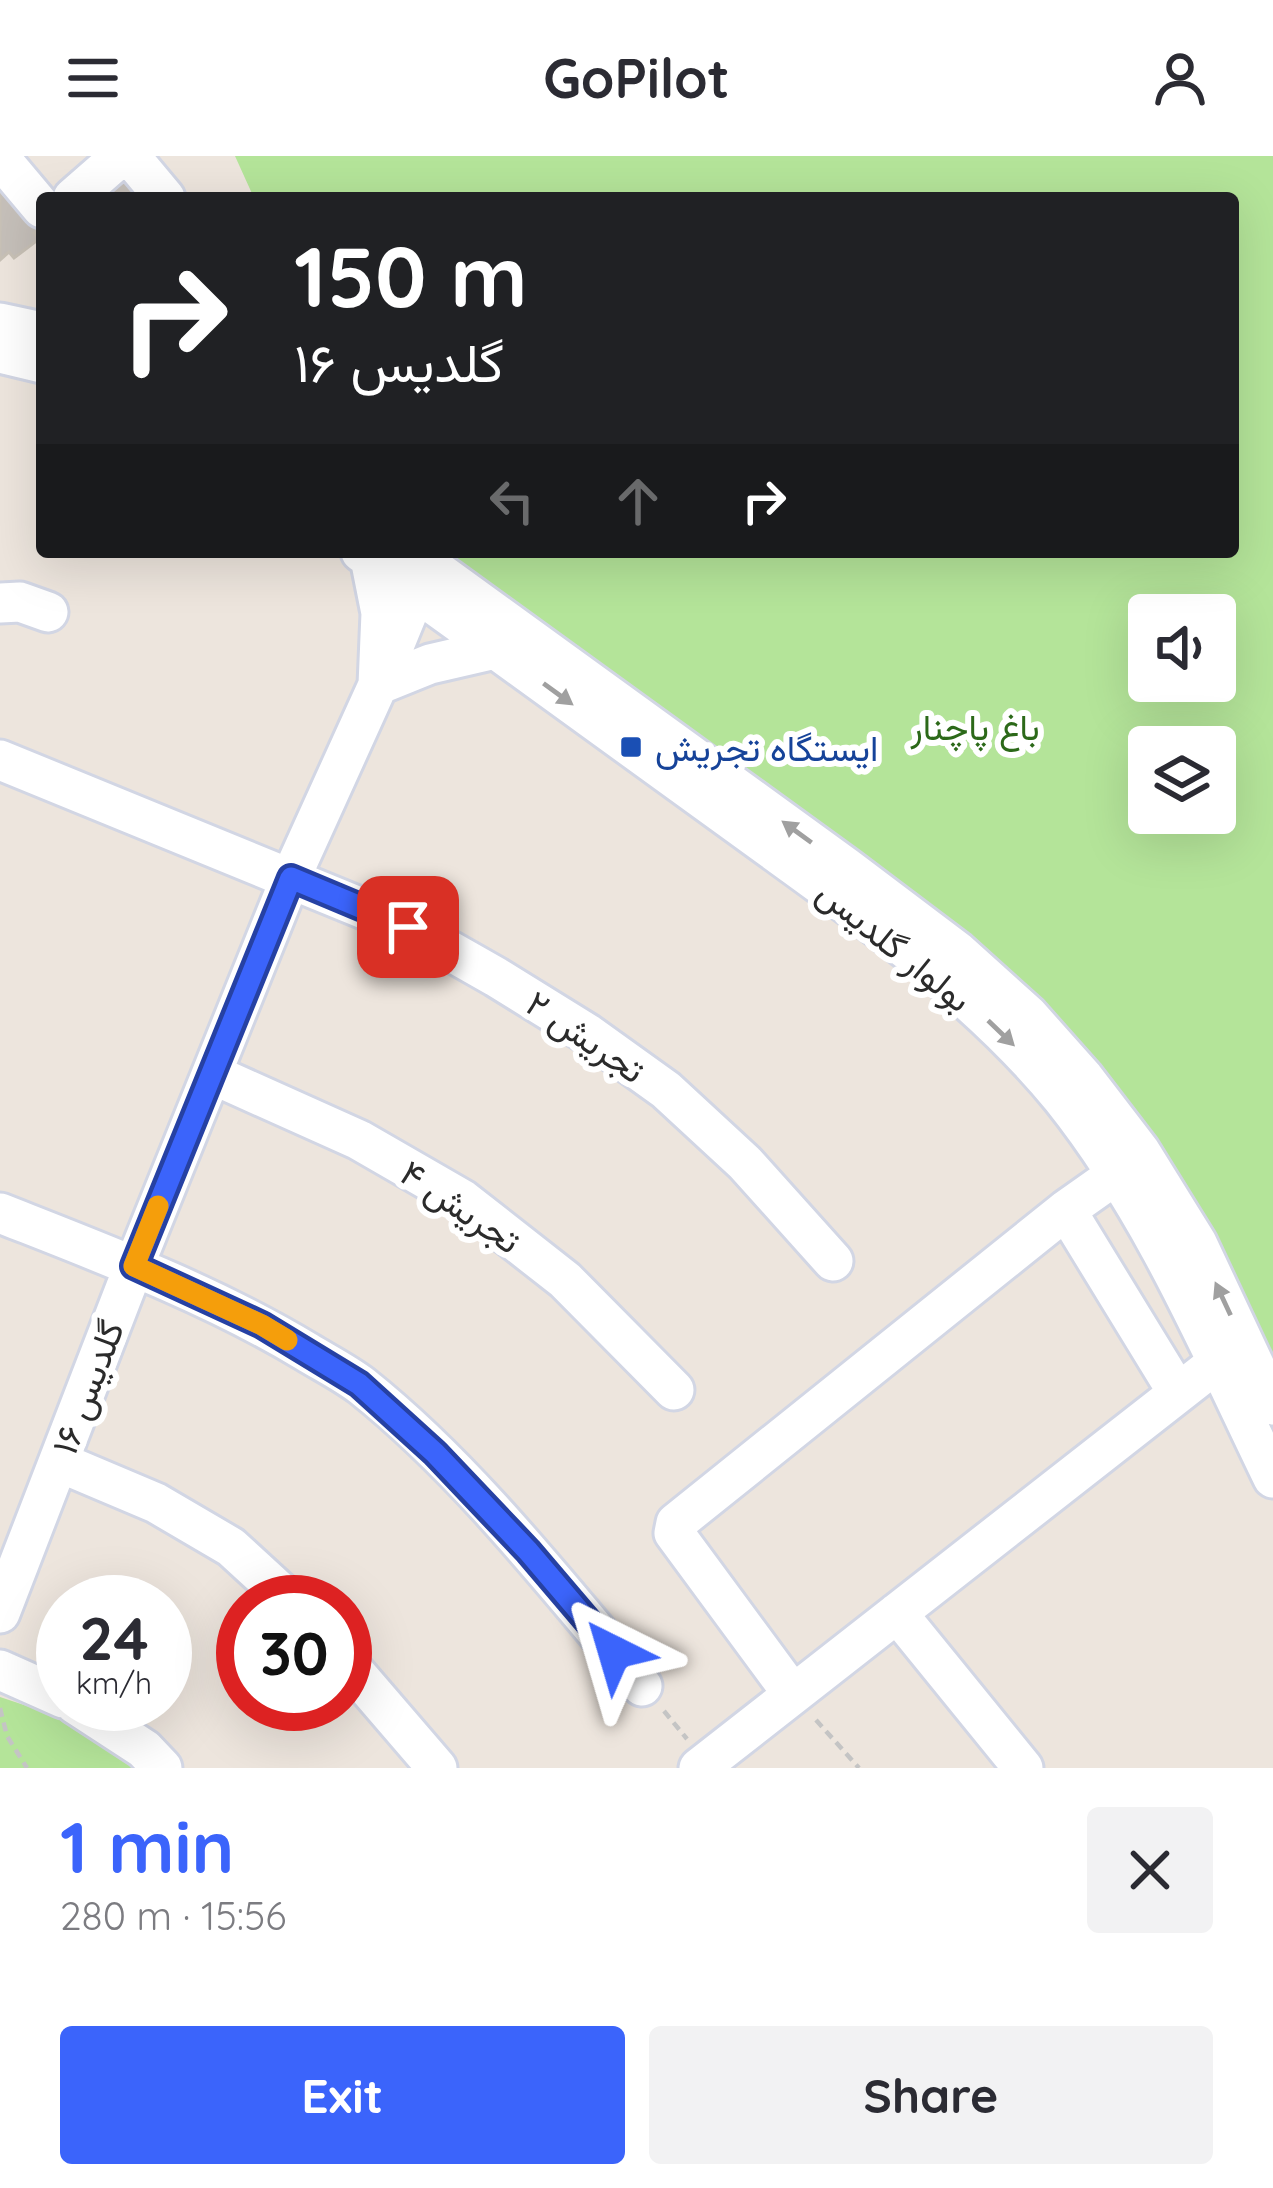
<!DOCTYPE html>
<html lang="en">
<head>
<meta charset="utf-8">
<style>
	:root { --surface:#fff; --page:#f2f2f3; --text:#2b2b33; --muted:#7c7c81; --accent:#3b64fb }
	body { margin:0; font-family:Quicksand,Vazirmatn,sans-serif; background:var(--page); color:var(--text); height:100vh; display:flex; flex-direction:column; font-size:45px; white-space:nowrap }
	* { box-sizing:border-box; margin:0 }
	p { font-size:39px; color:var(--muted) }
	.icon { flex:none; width:66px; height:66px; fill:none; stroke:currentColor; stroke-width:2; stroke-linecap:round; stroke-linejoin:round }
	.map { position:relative; height:1612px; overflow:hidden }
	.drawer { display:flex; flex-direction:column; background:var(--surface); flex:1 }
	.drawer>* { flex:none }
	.top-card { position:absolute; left:36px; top:36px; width:1203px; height:366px; border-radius:12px; box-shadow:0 12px 48px #0002; background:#202124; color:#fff; overflow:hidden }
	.buttons { position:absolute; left:1128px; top:438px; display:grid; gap:24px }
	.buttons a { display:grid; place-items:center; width:108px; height:108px; border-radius:12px; background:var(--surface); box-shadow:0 12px 48px #0002; font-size:60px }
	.speed { position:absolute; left:36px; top:1419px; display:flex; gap:24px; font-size:60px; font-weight:700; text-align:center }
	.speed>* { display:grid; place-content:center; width:156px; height:156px; border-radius:50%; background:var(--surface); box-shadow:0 12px 48px #0002; line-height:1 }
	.speed small { font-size:30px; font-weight:400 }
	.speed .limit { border:18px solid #d22; background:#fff; color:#111 }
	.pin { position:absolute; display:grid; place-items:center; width:102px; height:102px; color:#fff; margin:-51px; border-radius:24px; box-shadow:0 6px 18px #0006 }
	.me { position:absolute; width:132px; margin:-66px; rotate:320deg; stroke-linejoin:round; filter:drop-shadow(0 0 9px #0008) }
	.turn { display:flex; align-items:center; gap:42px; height:252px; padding:0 60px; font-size:54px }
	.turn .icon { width:156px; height:156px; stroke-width:2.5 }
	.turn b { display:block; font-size:84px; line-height:102px }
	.lanes { display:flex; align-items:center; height:114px; padding:0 60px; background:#0003; justify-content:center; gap:60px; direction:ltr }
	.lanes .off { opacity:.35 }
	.round { display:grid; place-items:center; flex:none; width:126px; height:126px; border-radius:12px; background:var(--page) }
	.head { display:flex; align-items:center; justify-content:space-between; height:204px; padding:0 60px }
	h1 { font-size:72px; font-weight:700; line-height:90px; color:var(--accent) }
	.button { display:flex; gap:24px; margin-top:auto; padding:24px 60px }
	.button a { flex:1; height:138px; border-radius:12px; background:var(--accent); color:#fff; font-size:48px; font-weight:700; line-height:138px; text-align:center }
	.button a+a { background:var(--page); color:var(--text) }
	header { display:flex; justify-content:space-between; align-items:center; height:156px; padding:0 60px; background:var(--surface); font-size:54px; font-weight:700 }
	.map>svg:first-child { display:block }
</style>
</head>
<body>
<header><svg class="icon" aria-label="menu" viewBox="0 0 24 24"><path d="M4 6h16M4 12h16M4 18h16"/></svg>GoPilot<svg class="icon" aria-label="person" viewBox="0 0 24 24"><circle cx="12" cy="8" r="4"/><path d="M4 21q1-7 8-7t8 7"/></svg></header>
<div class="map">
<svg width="1273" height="1612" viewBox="0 0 1273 1612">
	<rect width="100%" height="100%" fill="#ede5dd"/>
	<path fill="#b4e499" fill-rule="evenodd" d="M235,0h1038v1205l-58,-123 -776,-686h794v-354h-979zM1149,459h66v66h-66zM1149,591h66v66h-66z
		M0,1541l60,20 70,43 7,8h-137z"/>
	<path fill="#c5bfb9" stroke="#c8c1b6" stroke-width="3" d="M0,7l42,36v28l-8,6 5,6 -25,19 -5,-6 -9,8z
		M129,19l19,23h-62z"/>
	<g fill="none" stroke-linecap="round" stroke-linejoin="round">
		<defs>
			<path id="minor" d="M130,0l35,42
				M0,2l42,50
				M73,42l48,-42
				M0,167l42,9
				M0,197l42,10
				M361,396c128,92 255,184 383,277 111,81 230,161 318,269 91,114 148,250 211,380
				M411,396l436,316 110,83 71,64 56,63 56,73 57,92 76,162
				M370,402l11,55 -3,72 52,-21 65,-15
				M0,447l20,-1 28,10
				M0,604l408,167 88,50 92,57 78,56 79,73 88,98
				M212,918l147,66 104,60 102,80 109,110
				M1066,1054l112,183
				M0,1057c104,41 211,81 307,139 18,11 38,21 55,34 104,83 194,198 280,300
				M59,1306l97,41 75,44 60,55
				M0,1457l134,-347 157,-389 87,-192 38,-93 14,-19
				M897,1457l126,155
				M345,1505l92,107
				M0,1514l63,28
				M792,1537l-118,-160 2,-10 390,-313 51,-36
				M75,1548l69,45 18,19
				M699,1612l519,-406"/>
		</defs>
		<use href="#minor" stroke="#d2d6e4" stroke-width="45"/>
		<path stroke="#c4c4c4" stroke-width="4.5" stroke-dasharray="9 6" stroke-linecap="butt" d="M0,1552l7,28 20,32
			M664,1555l23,28
			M816,1564l43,48"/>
		<use href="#minor" stroke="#fff" stroke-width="39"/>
	</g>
	<defs><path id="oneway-solid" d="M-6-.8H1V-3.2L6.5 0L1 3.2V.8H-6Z" transform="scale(3)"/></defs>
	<g fill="#a0a0a0">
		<use href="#oneway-solid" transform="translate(558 538) rotate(36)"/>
		<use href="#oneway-solid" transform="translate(797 676) rotate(-144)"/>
		<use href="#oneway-solid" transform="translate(1001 877) rotate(44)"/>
		<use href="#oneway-solid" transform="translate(1223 1143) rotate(-115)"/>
	</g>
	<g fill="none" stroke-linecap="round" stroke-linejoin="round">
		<defs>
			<path id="route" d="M408,771l-117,-49 -157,388 128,59 97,59 76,69 93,98 86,101"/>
		</defs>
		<use href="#route" stroke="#2641a3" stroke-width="30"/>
		<use href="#route" stroke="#3b64fb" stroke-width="21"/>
		<path stroke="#f59e0b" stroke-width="21" d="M158,1050l-24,60 128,59 25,15"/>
	</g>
	<rect fill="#1a4fb4" stroke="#fff" stroke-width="4.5" x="619" y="579" width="24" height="24" rx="6"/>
	<g text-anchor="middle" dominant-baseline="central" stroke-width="12" stroke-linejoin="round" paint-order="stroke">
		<g font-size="36" fill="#2c6919" stroke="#fff">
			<text x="975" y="570">باغ پاچنار</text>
		</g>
		<g font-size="36" fill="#164399" stroke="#fff" text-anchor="start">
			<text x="655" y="591">ایستگاه تجریش</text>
		</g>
		<g font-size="36" fill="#2b2b2b" stroke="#fff">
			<text transform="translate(895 789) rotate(39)">بولوار گلدیس</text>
			<text transform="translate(586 880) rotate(34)">تجریش ۲</text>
			<text transform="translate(461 1050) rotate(34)">تجریش ۴</text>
			<text transform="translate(87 1231) rotate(-69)">گلدیس ۱۶</text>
		</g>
	</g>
</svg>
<div class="buttons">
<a><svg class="icon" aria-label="sound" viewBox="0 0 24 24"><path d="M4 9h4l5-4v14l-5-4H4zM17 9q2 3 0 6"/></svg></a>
<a><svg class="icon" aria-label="layers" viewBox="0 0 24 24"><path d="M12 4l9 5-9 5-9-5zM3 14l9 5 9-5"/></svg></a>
</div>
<div class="speed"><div>24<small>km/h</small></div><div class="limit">30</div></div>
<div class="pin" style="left:408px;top:771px;background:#d93025"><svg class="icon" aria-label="arrive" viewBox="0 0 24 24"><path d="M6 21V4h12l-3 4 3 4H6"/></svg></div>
<svg class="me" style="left:614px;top:1496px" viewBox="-20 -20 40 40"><path d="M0-17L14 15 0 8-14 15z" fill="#3b64fb" stroke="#fff" stroke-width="4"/></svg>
<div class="top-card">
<div class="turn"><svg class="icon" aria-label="right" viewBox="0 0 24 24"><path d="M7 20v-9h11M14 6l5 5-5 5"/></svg><div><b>150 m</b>گلدیس ۱۶</div></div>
<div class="lanes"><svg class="icon off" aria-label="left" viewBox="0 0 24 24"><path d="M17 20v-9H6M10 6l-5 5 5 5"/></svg><svg class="icon off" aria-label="ahead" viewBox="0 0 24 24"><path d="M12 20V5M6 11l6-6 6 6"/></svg><svg class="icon" aria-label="right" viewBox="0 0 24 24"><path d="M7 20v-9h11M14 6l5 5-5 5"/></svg></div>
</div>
</div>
<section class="drawer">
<div class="head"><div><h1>1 min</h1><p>280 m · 15:56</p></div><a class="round"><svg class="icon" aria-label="close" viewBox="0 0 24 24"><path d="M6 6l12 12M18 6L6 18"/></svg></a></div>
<div class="button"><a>Exit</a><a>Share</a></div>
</section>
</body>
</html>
